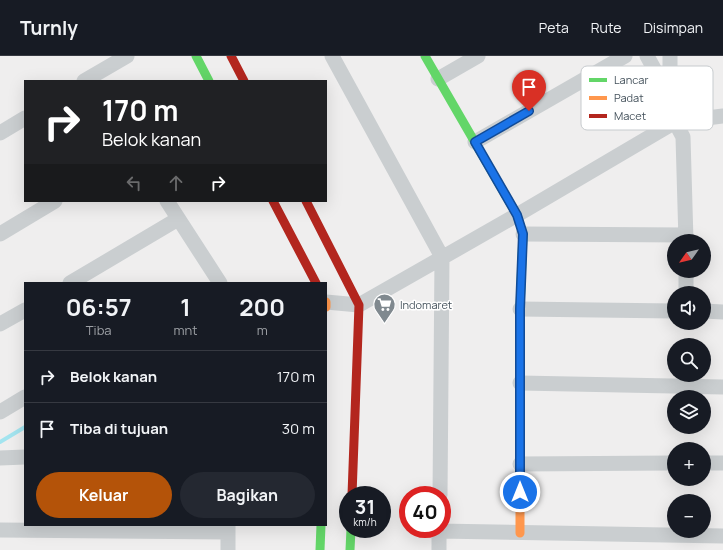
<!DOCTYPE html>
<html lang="id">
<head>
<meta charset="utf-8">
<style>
	:root { --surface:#171b24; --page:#242831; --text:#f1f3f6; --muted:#9ea1a6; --line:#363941; --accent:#b45309 }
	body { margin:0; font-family:Manrope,sans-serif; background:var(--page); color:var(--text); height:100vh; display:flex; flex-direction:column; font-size:15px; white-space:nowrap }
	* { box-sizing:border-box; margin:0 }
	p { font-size:13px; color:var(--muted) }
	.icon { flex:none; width:22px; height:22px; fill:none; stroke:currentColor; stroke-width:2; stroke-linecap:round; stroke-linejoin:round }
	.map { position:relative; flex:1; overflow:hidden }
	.drawer { position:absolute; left:24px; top:226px; width:303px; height:244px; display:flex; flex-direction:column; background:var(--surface); border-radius:0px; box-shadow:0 4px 16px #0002 }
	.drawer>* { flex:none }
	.top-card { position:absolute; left:24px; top:24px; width:303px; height:122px; border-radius:0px; box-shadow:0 4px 16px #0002; background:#202124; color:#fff; overflow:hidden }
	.needle { width:26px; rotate:236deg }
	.buttons { position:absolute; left:667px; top:178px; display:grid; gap:8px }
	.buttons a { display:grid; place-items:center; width:44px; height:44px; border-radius:50%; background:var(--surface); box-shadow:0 4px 16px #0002; font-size:20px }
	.speed { position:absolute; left:339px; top:430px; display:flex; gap:8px; font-size:20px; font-weight:700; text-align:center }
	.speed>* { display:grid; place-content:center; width:52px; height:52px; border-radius:50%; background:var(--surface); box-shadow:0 4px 16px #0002; line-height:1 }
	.speed small { font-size:10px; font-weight:400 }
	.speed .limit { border:6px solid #d22; background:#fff; color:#111 }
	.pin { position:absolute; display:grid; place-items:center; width:34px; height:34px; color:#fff; margin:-41px -17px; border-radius:50% 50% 50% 0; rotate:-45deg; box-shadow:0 0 4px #0007 }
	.pin .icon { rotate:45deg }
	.me { position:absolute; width:44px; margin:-22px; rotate:0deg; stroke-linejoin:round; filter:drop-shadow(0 0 3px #0008) }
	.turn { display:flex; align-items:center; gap:14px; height:84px; padding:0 12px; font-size:18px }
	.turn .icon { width:52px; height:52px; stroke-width:2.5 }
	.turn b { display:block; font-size:28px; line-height:34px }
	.lanes { display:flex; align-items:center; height:38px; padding:0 12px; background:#0003; justify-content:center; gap:20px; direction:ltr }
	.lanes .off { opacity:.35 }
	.eta { display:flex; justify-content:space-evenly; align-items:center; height:68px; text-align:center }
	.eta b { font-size:24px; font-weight:700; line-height:28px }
	.action { display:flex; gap:8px; margin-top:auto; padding:8px 12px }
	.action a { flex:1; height:46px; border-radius:24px; background:var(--accent); color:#fff; font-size:16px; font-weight:700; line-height:46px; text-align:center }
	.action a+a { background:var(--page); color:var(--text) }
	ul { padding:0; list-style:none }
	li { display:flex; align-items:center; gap:12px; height:52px; padding:0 12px; border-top:1px solid var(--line) }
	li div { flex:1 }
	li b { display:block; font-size:15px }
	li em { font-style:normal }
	header { display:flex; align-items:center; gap:24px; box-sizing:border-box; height:56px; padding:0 20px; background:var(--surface); border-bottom:1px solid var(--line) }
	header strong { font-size:19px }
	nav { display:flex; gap:22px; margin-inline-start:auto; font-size:14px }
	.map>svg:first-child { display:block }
</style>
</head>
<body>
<header>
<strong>Turnly</strong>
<nav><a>Peta</a><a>Rute</a><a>Disimpan</a></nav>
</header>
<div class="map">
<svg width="723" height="494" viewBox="0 0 723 494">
	<rect width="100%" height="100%" fill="#efeeee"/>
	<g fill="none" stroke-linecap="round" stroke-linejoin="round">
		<path stroke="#a3e4ef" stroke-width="4" d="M0,386l25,-15"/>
		<path stroke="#caced0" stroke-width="15" d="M332,0l110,201 -2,238
			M647,0l22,40
			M670,0v41l5,25 8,15 3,104
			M438,23l40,-23
			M84,25l43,-25
			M0,77l25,-15
			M475,86l150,-86
			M167,145l53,82
			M0,178l55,-33
			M523,178l163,1
			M70,227l108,-64
			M686,237v-22
			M326,246l33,3 158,-90 158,-93 48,-6
			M520,253l154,2
			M704,255l19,1
			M0,268l25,-14
			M520,327l203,4
			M0,356l25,-15
			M0,402l25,-1
			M704,407h19
			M520,408l154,-1
			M228,469v25
			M0,474l228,2
			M439,475l284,5
			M439,494v-21"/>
		<path stroke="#63d668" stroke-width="9" d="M196,0l13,25
			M425,0l92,159 6,19 -3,75v75
			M320,494l1,-25
			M350,494l1,-21"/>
		<path stroke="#ff974d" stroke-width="9" d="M326,246v5
			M520,328v149"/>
		<path stroke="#b3261e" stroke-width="9" d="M231,0l13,25
			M273,145l43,82
			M306,145l53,104 -7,190"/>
	</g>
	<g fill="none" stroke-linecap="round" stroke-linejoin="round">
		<defs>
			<path id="route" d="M520,436v-183l3,-75 -6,-19 -42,-73 54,-31"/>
		</defs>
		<use href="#route" stroke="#114b97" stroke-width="10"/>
		<use href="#route" stroke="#1a73e8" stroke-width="7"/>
	</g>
	<defs>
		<symbol id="supermarket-pin" viewBox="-11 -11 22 30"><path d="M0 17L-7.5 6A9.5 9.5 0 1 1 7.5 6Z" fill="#80898f" stroke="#fff"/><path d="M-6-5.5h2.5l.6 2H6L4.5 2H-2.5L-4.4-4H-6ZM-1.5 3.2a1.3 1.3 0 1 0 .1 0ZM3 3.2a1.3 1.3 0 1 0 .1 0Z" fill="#fff"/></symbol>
	</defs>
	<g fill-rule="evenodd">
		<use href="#supermarket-pin" x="372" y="236" width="25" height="34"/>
	</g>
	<g text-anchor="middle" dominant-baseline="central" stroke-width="3" stroke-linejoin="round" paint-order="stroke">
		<g font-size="11" fill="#45525c" stroke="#fff" text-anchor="start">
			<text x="400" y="248">Indomaret</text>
		</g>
	</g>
	<rect x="581" y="10" width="132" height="64" rx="6" fill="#fff" stroke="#c7cbce" stroke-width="1"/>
	<rect x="589" y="22" width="18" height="4" fill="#63d668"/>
	<rect x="589" y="40" width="18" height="4" fill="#ff974d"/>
	<rect x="589" y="58" width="18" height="4" fill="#b3261e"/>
	<g font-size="11" fill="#45525c">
		<text x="614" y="28">Lancar</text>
		<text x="614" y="46">Padat</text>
		<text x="614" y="64">Macet</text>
	</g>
</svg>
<div class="buttons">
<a><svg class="needle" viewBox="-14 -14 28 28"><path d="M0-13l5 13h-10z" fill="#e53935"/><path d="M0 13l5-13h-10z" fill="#9ea1a6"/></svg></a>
<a><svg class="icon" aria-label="sound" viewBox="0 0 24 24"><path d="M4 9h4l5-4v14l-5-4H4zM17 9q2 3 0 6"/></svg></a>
<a><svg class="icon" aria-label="search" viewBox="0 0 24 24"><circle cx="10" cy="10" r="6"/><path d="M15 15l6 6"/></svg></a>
<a><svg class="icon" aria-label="layers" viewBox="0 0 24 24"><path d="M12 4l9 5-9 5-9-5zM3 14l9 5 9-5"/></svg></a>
<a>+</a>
<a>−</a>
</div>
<div class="speed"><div>31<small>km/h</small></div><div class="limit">40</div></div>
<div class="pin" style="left:529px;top:55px;background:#d93025"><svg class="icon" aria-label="arrive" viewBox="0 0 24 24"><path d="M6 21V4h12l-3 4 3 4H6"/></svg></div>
<svg class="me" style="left:520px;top:436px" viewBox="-20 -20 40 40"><circle r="17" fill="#1a73e8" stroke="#fff" stroke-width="3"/><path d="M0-11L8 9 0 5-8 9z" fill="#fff"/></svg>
<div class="top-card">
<div class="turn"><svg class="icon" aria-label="right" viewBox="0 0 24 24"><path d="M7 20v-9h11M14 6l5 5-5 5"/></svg><div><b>170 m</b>Belok kanan</div></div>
<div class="lanes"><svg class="icon off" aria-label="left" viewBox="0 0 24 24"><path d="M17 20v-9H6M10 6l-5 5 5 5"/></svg><svg class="icon off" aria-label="ahead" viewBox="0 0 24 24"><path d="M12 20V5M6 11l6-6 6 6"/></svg><svg class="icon" aria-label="right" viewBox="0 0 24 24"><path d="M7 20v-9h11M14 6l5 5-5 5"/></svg></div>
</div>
<section class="drawer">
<div class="eta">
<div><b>06:57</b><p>Tiba</p></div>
<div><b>1</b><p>mnt</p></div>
<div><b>200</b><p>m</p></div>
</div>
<ul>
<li><svg class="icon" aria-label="right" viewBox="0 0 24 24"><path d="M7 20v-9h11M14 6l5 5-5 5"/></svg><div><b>Belok kanan</b></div><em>170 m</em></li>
<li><svg class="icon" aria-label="arrive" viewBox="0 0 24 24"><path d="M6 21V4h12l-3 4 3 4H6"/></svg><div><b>Tiba di tujuan</b></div><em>30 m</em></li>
</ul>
<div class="action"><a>Keluar</a><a>Bagikan</a></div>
</section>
</div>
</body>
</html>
